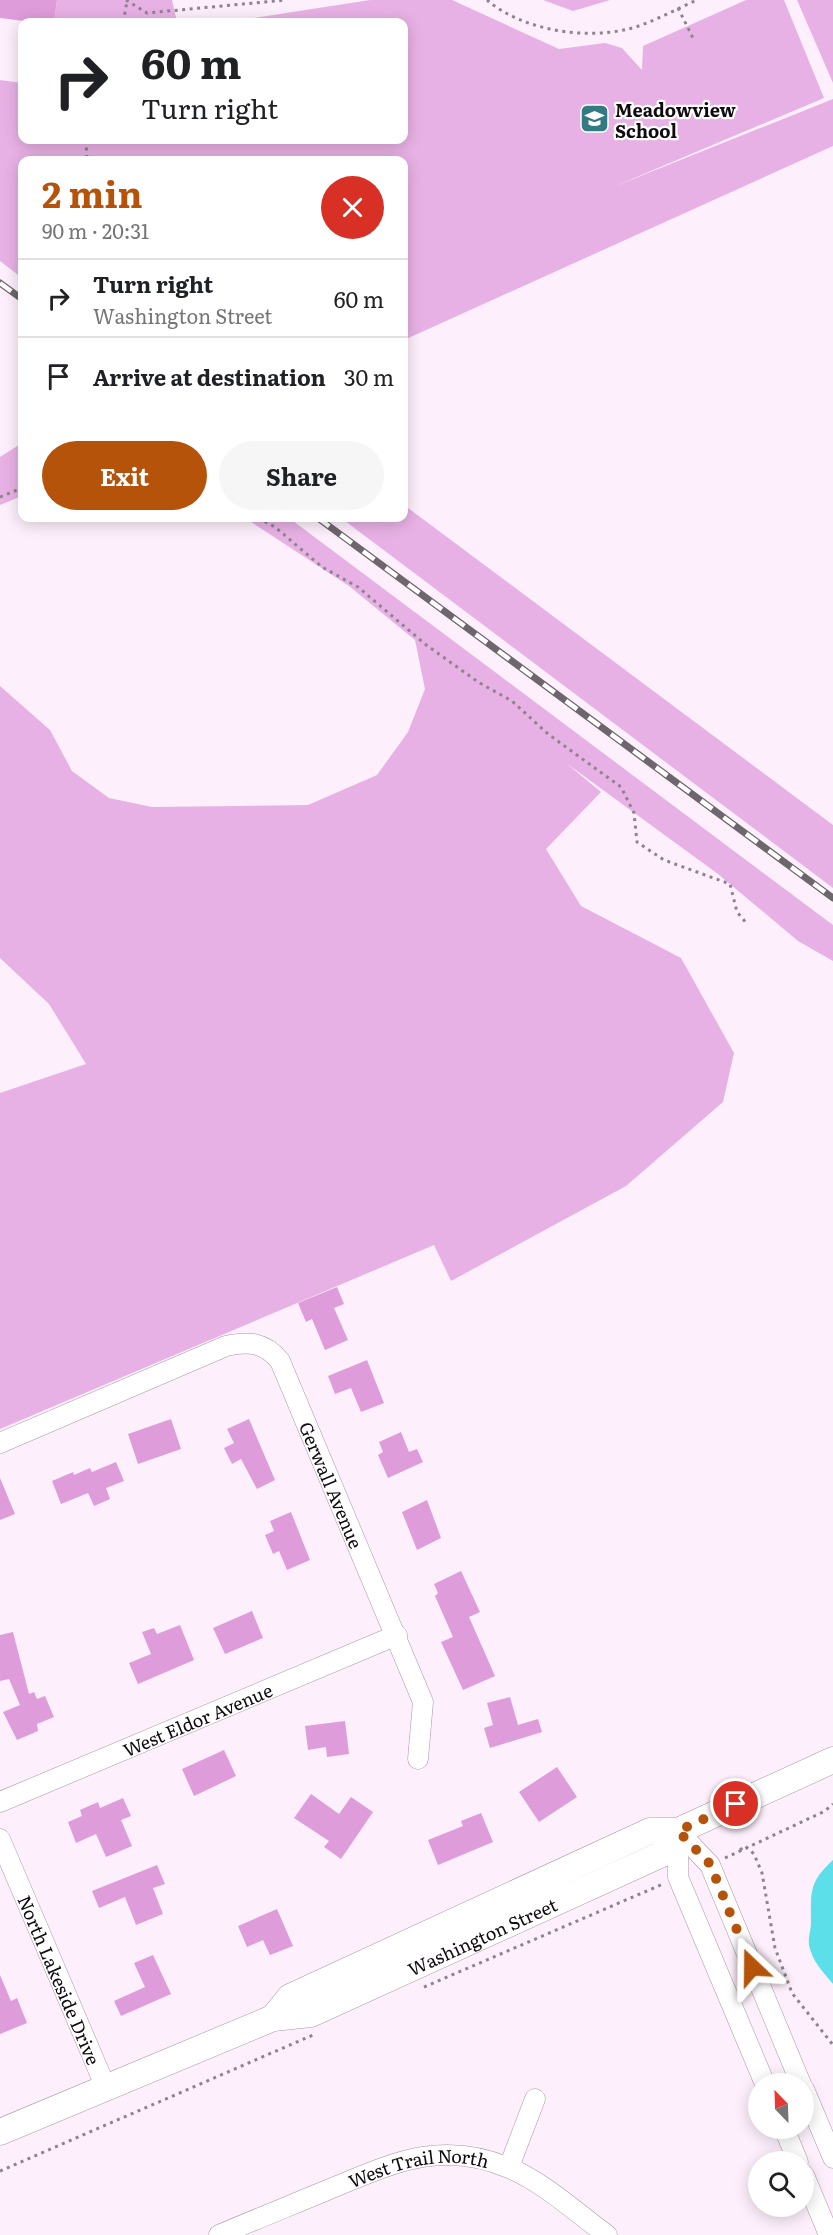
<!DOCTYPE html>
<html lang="en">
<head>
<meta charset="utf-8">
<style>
	:root { --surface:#fff; --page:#f6f6f6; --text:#202124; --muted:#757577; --line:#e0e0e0; --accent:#b45309 }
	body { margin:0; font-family:Literata,serif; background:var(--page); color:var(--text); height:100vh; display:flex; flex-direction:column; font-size:22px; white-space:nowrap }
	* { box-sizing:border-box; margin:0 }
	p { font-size:20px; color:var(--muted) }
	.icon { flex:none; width:33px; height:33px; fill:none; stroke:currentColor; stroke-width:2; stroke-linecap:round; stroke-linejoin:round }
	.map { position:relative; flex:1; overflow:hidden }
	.sheet { position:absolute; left:18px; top:156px; width:390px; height:366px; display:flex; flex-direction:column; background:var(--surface); border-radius:12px; box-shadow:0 3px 15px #0003 }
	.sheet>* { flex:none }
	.top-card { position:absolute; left:18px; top:18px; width:390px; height:126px; border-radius:12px; box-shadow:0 3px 15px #0003; background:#fff; color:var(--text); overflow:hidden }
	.needle { width:39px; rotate:337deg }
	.buttons { position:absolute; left:748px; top:2073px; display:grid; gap:12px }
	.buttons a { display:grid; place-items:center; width:66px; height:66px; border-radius:50%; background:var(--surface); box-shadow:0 3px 15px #0003; font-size:30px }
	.pin { position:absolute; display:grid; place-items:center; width:51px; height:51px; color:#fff; margin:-26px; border:3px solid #fff; border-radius:50%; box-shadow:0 2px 6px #0007 }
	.me { position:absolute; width:66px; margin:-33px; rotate:337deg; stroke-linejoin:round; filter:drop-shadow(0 0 4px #0008) }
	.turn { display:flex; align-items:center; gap:21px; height:126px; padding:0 24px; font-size:27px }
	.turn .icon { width:78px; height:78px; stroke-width:2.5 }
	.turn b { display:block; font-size:42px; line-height:51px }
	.round { display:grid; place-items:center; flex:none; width:63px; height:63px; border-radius:32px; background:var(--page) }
	.head { display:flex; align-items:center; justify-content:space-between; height:102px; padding:0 24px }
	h1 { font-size:36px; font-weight:700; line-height:45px; color:var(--accent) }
	.action { display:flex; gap:12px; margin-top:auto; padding:12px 24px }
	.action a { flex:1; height:69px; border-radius:36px; background:var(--accent); color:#fff; font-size:24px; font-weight:700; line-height:69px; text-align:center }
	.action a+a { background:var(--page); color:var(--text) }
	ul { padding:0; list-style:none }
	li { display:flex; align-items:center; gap:18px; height:78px; padding:0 24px; border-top:2px solid var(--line) }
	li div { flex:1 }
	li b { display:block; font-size:22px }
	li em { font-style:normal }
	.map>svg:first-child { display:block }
</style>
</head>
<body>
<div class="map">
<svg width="833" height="2235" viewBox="0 0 833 2235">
	<rect width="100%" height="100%" fill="#fdf0fc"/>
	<path fill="#e8b1e5" d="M57,0h115l5,22h-123z
		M370,0h82l107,49 46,-6 17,5 20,22 1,-24 103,-46h38l40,98 -211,89 220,-88v47l-429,194v-180h-382v118l-22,-17v-181l22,3v57h382v-118h-176z
		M543,0h67l-37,11z
		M797,0h36v83z
		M22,443v53l-22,9v-48z
		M404,505l429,320v63l-492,-370h63z
		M245,518h44l544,407v36l-35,-20 -80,-67 -152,-111 35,29 -55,57 35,57 100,52 53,95 -11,49 -97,84 -175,95 -17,-36 -434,184v-336l86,-29 -37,-60 -49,-46v-272l50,44 22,41 37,27 43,9 156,-2 69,-30 31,-43 17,-43 -10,-49 -66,-54z"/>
	<path fill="#5ddfea" d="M833,1860v124c-10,-12 -21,-23 -24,-39 -1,-7 2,-16 2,-23 0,-31 -2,-40 22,-62z"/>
	<path fill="#df9cdb" d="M0,0h57l-3,22h-22l-32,-4z
		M337,1287l7,17 -10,4 14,32 -23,10 -13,-31 -6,3 -8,-19z
		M367,1360l17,43 -23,9 -10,-24 -16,6 -7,-18z
		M171,1419l10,30 -43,15 -10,-30z
		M249,1419l26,61 -18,9 -16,-30 -9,5 -8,-16 10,-5 -7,-14z
		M401,1432l8,20 8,-3 6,13 -35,16 -10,-23 5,-3 -4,-10z
		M116,1462l8,19 -18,7 4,11 -16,7 -6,-13 -27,11 -9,-23 21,-9 1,3 16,-7 2,4z
		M0,1478l15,36 -15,6z
		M427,1500l14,38 -24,12 -15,-38z
		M291,1512l19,48 -23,10 -8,-19 -6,3 -8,-19 9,-4 -4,-10z
		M461,1571l19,41 -11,5 26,59 -32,14 -22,-48 12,-5 -18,-41 3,-3 -4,-9z
		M252,1611l11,27 -38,16 -12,-26z
		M180,1625l14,35 -56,24 -9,-21 22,-9 -9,-22 12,-4 3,6z
		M13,1632l16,62 5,-2 3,7 8,-3 9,21 -17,7 1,7 -21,9 -14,-28 17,-7 -11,-26 -9,2v-46z
		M510,1697l8,28 20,-6 4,13 -52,16 -6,-20 9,-3 -6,-22z
		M345,1721l4,33 -22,3 -1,-10 -18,3 -3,-24z
		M224,1750l12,26 -42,20 -12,-27z
		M557,1767l20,30 -38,25 -20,-30z
		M311,1794l28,20 12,-17 22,15 -32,47 -17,-12 5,-6 -35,-23z
		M123,1798l8,18 -10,4 11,26 -26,11 -10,-23 -20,9 -8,-21 14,-6 -2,-6 18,-8 2,6z
		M481,1813l12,29 -55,23 -10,-25 35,-14 -2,-5z
		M157,1865l8,19 -12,4 10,26 -27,11 -11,-28 -26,11 -7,-17z
		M277,1909l16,37 -23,9 -7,-15 -16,7 -9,-21z
		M153,1955l18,39 -50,22 -7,-15 31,-14 -11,-24z
		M0,1975l11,26 6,-3 10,25 -27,11z"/>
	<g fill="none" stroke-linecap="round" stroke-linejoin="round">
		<defs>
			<g id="minor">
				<path id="s1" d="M0,1443l226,-97c22,-5 39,-4 54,15l143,341 -5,57"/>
				<path id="s2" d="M0,1802l397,-167"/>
				<path d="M678,1831l32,34 91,219"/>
				<path d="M678,1831v46l87,207"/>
				<path id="s3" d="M0,1839l106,249"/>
				<path d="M804,2089l29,69"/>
				<path d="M784,2128l14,34"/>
				<path d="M509,2167l26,-68"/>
				<path d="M804,2175l25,60"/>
				<path id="s4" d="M219,2235c35,-15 70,-29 106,-44 64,-26 114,-53 184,-23 33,13 69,46 98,67"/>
			</g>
			<g id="major">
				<path d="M273,2018l17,-21 360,-166h28l155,-71"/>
				<path id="s5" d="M0,2132l273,-114 38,-4 351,-160 16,-23"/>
			</g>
		</defs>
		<use href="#minor" stroke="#a797a5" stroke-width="21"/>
		<use href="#major" stroke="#a797a5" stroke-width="27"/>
		<path stroke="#8d848c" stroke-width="3" stroke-dasharray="3 4.5" stroke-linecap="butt" d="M126,0l21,13 139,-13
			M487,0c35,30 97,40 141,29 22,-5 48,-20 69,-29
			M678,8l15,30
			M123,22l4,-20
			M86,140l1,20
			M0,497l22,-9
			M258,518l17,9 47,40 36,20 67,57 53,38 34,19 36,33 73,53 13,26 3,29 27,18 66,24 7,28 11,13
			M740,1850l5,-4 9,8 8,19 13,75 17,45 41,52
			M725,1858l100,-47 8,-7
			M424,1987l239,-103
			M0,2171l313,-136"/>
		<use href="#minor" stroke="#fff" stroke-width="20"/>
		<use href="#major" stroke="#fff" stroke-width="26"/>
		<defs>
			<path id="rail" d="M0,283l22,16
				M318,518l515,380"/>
		</defs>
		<use href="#rail" stroke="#6e666d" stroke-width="7"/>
		<use href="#rail" stroke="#fff" stroke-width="4.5" stroke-dasharray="14" stroke-linecap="butt"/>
	</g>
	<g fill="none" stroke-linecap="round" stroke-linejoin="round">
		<path stroke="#b45309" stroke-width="10" stroke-dasharray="0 18" d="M736,1804l-58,27 32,33 42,103"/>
	</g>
	<defs>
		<symbol id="school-square" viewBox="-11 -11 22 22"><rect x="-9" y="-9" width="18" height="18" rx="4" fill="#337b82" stroke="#fff"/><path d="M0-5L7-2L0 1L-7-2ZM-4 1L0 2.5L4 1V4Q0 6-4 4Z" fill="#fff"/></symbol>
	</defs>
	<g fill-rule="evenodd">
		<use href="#school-square" x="578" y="102" width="33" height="33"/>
	</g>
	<g text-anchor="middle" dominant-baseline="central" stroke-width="4.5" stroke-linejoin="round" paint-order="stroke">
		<g font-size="18" font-weight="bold" fill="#100b10" stroke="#fff" text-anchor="start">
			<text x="615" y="109">Meadowview<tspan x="615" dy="21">School</tspan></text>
		</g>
		<g font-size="18" fill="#100b10" stroke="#fff">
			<text stroke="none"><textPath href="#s1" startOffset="440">Gerwall Avenue</textPath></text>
			<text stroke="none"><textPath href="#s2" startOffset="214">West Eldor Avenue</textPath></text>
			<text stroke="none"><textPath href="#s5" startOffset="522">Washington Street</textPath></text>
			<text stroke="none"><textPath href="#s3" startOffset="153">North Lakeside Drive</textPath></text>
			<text stroke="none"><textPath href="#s4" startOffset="213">West Trail North</textPath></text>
		</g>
	</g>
</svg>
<div class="buttons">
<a><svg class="needle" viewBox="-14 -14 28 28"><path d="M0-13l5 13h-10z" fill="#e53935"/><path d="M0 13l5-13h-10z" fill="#757577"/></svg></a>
<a><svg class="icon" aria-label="search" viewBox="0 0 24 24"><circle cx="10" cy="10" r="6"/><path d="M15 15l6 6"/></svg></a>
</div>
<div class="pin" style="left:736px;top:1804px;background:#d93025"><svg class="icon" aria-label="arrive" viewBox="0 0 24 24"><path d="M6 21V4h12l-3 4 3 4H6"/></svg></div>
<svg class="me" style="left:752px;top:1967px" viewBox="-20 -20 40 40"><path d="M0-17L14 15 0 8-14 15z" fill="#b45309" stroke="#fff" stroke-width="4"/></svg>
<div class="top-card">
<div class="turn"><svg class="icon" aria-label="right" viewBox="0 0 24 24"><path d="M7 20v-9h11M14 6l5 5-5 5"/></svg><div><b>60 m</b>Turn right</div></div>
</div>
<section class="sheet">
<div class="head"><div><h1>2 min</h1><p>90 m · 20:31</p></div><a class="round" style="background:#d93025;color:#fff"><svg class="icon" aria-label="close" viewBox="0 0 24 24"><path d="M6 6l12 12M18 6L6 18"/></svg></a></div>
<ul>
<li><svg class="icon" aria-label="right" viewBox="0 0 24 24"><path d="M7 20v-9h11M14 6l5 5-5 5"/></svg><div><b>Turn right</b><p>Washington Street</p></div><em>60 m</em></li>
<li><svg class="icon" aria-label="arrive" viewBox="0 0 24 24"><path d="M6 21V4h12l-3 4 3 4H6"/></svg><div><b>Arrive at destination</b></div><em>30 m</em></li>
</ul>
<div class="action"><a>Exit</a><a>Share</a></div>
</section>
</div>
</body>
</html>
